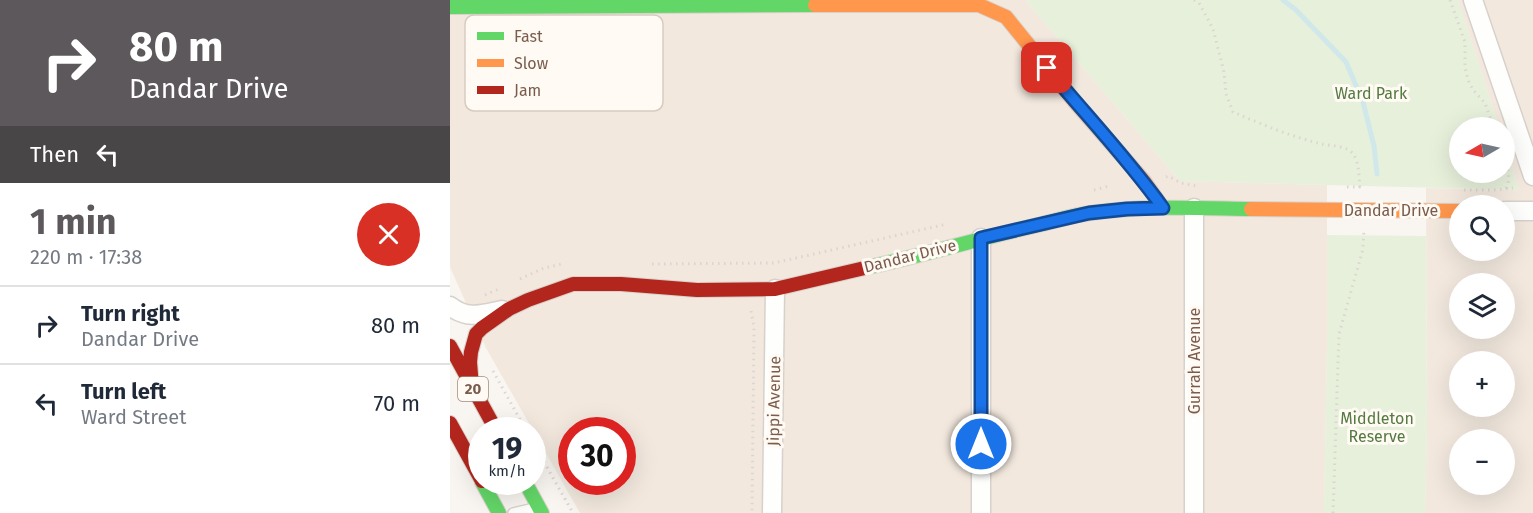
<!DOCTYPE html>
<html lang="en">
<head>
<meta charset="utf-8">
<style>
	:root { --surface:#fff; --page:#f2f2f3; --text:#1f2937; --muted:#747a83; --line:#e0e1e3; --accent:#5c585b }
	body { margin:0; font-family:"Fira Sans",sans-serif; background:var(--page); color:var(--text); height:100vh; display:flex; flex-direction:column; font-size:22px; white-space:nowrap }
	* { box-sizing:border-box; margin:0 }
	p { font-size:20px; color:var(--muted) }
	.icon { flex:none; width:33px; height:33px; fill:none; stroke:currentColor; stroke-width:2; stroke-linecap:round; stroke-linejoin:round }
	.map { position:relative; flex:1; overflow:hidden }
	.panel { display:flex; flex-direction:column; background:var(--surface); width:450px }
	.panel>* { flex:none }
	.guide { background:#5c585b; color:#fff; overflow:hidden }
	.needle { width:39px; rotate:261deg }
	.buttons { position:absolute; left:999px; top:117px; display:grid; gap:12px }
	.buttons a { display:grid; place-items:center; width:66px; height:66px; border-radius:50%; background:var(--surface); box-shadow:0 6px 24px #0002; font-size:30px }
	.speed { position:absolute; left:18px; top:417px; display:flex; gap:12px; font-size:30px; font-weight:700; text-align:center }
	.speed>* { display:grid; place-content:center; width:78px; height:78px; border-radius:50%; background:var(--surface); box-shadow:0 6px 24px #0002; line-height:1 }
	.speed small { font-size:15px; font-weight:400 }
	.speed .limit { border:9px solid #d22; background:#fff; color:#111 }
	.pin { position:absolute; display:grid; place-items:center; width:51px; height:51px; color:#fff; margin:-26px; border-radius:12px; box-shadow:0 3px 9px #0006 }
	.me { position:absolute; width:66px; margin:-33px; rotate:0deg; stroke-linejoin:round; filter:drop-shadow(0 0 4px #0008) }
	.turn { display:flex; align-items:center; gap:21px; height:126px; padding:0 30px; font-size:27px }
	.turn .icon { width:78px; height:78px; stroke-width:2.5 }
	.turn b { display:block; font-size:42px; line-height:51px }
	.then { display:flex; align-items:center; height:57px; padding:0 30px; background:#0003; gap:12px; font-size:22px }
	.round { display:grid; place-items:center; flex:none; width:63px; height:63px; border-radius:32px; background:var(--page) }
	.head { display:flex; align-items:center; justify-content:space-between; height:102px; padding:0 30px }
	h1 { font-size:36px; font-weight:700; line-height:45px; color:var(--accent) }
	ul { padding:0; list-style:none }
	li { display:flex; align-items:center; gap:18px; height:78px; padding:0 30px; border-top:2px solid var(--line) }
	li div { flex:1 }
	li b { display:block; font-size:22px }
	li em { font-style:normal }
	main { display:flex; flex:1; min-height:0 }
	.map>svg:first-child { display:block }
</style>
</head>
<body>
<main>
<section class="panel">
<div class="guide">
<div class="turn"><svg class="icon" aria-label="right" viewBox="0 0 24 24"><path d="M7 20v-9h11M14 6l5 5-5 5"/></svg><div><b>80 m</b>Dandar Drive</div></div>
<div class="then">Then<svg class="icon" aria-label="left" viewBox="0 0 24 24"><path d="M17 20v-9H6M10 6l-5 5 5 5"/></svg></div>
</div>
<div class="head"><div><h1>1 min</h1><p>220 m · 17:38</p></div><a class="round" style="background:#d93025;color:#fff"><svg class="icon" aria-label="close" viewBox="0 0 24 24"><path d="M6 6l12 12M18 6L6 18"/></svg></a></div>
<ul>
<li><svg class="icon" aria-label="right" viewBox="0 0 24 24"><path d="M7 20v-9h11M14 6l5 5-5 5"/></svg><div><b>Turn right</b><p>Dandar Drive</p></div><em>80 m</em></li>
<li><svg class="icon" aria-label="left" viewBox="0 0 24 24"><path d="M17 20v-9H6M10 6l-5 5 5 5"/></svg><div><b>Turn left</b><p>Ward Street</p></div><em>70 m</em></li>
</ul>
</section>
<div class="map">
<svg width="1083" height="513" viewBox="0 0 1083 513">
	<rect width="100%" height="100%" fill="#f9f5f0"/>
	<path fill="#f2e8de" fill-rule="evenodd" d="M0,0h575l155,181 147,4v160l-3,168h-744l-94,-165 -36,-81zM122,430h50v52h-50z
		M1008,0h75v513h-108l2,-85 -1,-240 93,2 -14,-46 -1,-16 -5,-1zM1010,206h44v44h-44zM1010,284h44v44h-44zM1010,362h44v44h-44zM1010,440h44v44h-44z"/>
	<path fill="#e7f0db" d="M575,0h433l41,127 -39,1v44h44l1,-28 14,46 -339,-9z
		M877,235l99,1 1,192 -2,85h-101l3,-168z"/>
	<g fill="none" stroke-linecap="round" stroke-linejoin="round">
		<path stroke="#d0e8ea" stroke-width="5" d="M833,0l13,10 50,52 17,40 11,44 3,28"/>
		<defs>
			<path id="lane" d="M63,513l21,-5"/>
			<path id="street" d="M1023,0l60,176
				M1054,211h29
				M0,306c18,14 32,8 52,4
				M322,513l3,-224
				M531,513v-275
				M744,513v-305"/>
			<path id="fast" d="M0,7l365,-2
				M419,267c56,-12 112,-29 169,-42 17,-4 35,-10 53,-12 53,-8 107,-5 160,-4
				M32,482l17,31
				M75,482l17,31"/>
			<path id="slow" d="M365,5h164l27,12 69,85 69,79 19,27
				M801,209l209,2"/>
			<path id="jam" d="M0,346l46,84
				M22,387l-2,-25 1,-10 5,-18 6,-6 27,-19 19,-9 45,-16h48l76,6 78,-1 94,-22
				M0,423l32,58"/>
		</defs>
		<use href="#lane" stroke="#d7d1cb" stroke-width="12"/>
		<use href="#street" stroke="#d7d1cb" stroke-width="21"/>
		<use href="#fast" stroke="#d9d2cb" stroke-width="16"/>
		<use href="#slow" stroke="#d9d2cb" stroke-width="16"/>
		<use href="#jam" stroke="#d9d2cb" stroke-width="16"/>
		<path stroke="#dcd5d0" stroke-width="3" stroke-dasharray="1.5 4.5" stroke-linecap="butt" d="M744,0l5,3 14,26 11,43 2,22 7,18c28,12 59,25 89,32 9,2 26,2 31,10 7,9 6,26 7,37
			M1000,0l15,42v25l3,13 5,10 12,13 9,25
			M1054,158c4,11 7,20 2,31
			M716,177l2,-1 13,7 15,3
			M897,187h14
			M644,190l15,-4
			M1014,190h30l19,-2
			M202,264l122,-1 173,-39
			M70,279l24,-11 18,-4
			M35,295l16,-7
			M301,311l3,16 -2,186
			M43,371l33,59
			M82,441l41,72
			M883,513l6,-179 24,-85 1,-19"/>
		<use href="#lane" stroke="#fefefd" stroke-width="9"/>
		<use href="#street" stroke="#fefefd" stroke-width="18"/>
		<use href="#fast" stroke="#63d668" stroke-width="14"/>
		<use href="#slow" stroke="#ff974d" stroke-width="14"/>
		<use href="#jam" stroke="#b3261e" stroke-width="14"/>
	</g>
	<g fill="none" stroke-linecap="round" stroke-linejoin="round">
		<defs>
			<path id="route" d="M531,444v-206l108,-25 38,-4 36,-1c-35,-49 -77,-93 -116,-140"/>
		</defs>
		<use href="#route" stroke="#114b97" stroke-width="15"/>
		<use href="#route" stroke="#1a73e8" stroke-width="10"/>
	</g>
	<g text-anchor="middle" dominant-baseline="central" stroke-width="6" stroke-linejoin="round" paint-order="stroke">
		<rect fill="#fffaf3" stroke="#a28b7f" stroke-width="1.5" x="8" y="377" width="30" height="24" rx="4.5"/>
		<g font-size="15" font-weight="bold" fill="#7a5c4d">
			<text x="23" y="389">20</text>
		</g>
		<g font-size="16" fill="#537a41" stroke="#fffaf3">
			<text x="921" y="93">Ward Park</text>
			<text x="927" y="418">Middleton<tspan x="927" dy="18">Reserve</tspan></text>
		</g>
		<g font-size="16" fill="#7a5c4d" stroke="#fffaf3">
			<text x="941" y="210">Dandar Drive</text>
			<text transform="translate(460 256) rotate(-14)">Dandar Drive</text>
			<text transform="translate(744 361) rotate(-90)">Gurrah Avenue</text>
			<text transform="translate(324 401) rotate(-89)">Jippi Avenue</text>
		</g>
	</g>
	<rect x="15" y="15" width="198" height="96" rx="9" fill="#fffaf3" stroke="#d7cbc1" stroke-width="1.5"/>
	<rect x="27" y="32" width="27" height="8" fill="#63d668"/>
	<rect x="27" y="59" width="27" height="8" fill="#ff974d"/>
	<rect x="27" y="86" width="27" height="8" fill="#b3261e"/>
	<g font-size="16" fill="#7a5c4d">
		<text x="64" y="42">Fast</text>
		<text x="64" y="69">Slow</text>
		<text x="64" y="96">Jam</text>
	</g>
</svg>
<div class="buttons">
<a><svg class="needle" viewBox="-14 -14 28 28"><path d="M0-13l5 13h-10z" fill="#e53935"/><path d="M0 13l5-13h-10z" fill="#747a83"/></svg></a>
<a><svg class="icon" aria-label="search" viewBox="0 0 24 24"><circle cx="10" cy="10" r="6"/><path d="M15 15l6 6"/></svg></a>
<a><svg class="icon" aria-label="layers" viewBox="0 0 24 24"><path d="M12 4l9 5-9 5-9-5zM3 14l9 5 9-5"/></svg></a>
<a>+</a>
<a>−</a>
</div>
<div class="speed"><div>19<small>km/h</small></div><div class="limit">30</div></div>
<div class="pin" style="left:597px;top:68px;background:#d93025"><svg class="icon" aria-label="arrive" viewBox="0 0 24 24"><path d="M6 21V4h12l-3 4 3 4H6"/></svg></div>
<svg class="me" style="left:531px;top:444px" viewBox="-20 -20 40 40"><circle r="17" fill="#1a73e8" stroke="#fff" stroke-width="3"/><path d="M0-11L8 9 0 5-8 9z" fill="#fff"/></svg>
</div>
</main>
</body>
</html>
